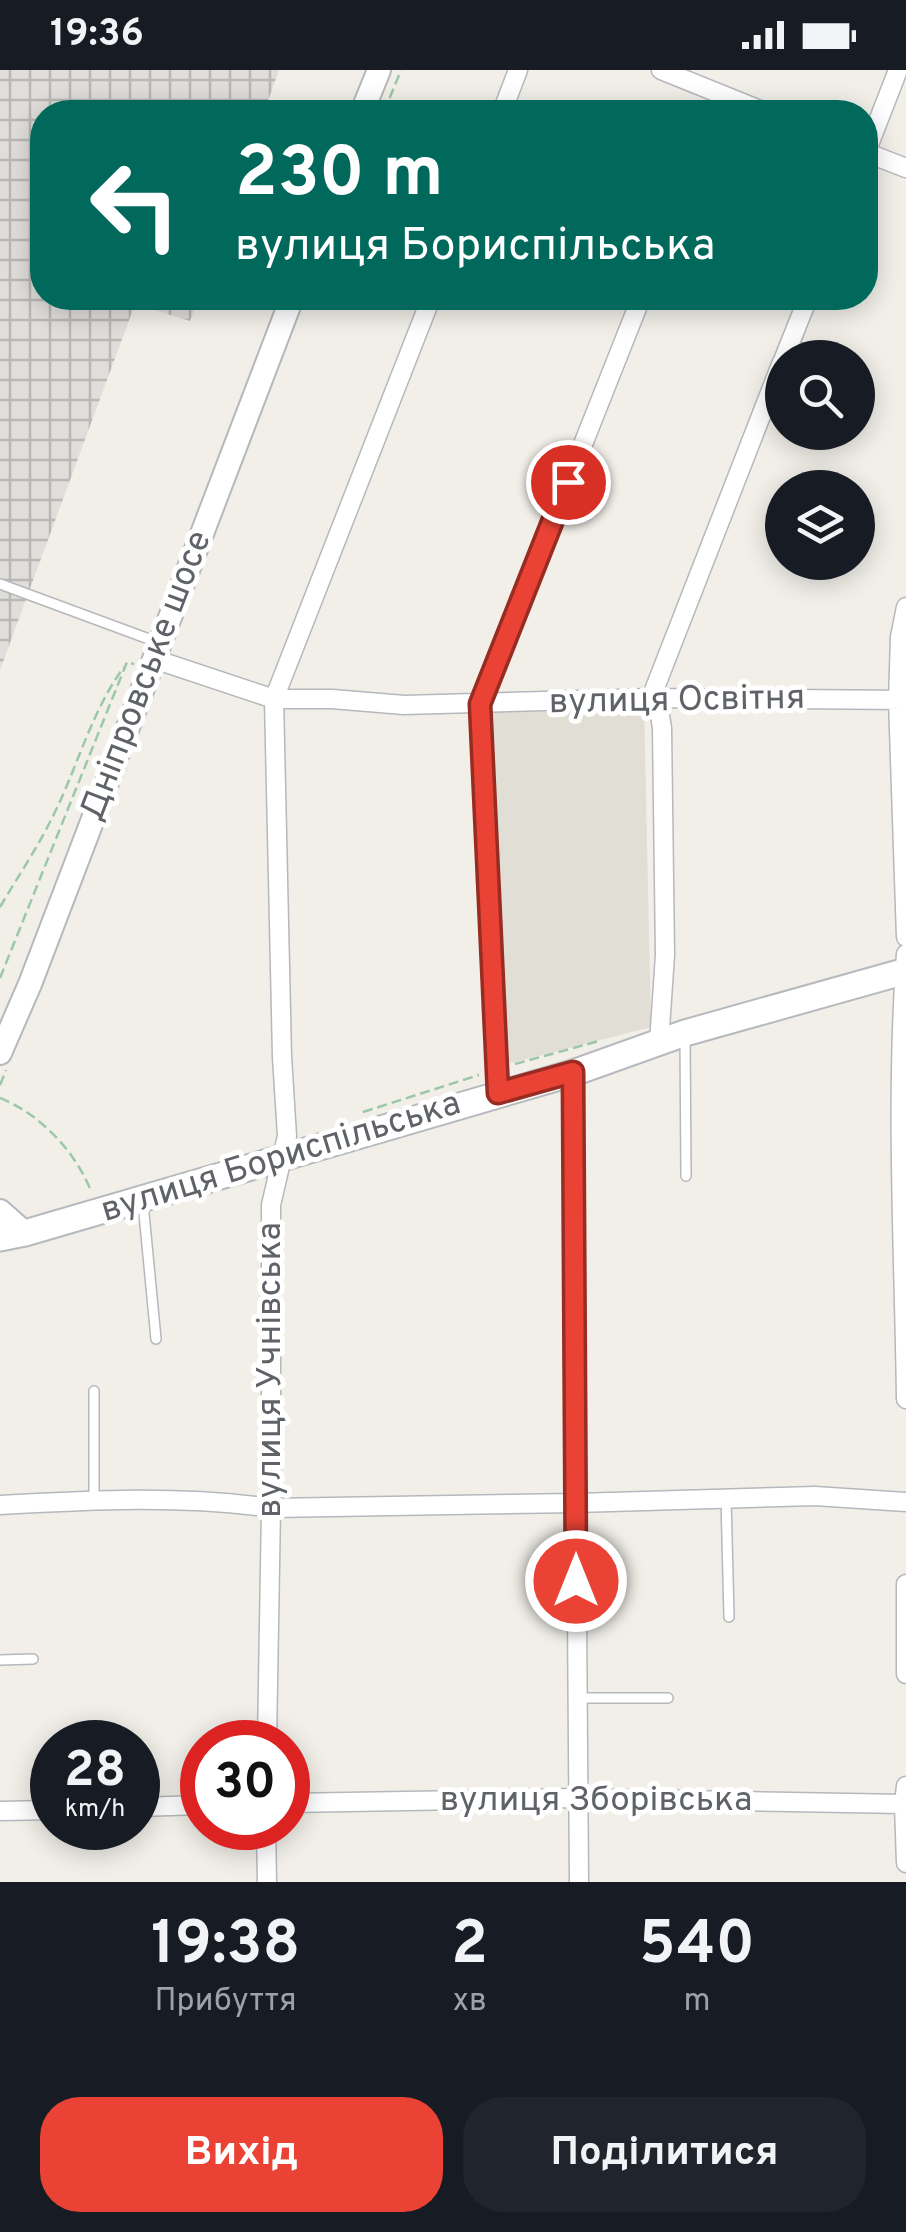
<!DOCTYPE html>
<html lang="uk">
<head>
<meta charset="utf-8">
<style>
	:root { --surface:#171b24; --page:#20242c; --text:#f1f3f6; --muted:#9ea1a6; --accent:#ea4335 }
	body { margin:0; font-family:Overpass,sans-serif; background:var(--page); color:var(--text); height:100vh; display:flex; flex-direction:column; font-size:38px; white-space:nowrap }
	* { box-sizing:border-box; margin:0 }
	p { font-size:32px; color:var(--muted) }
	.icon { flex:none; width:55px; height:55px; fill:none; stroke:currentColor; stroke-width:2; stroke-linecap:round; stroke-linejoin:round }
	.map { position:relative; height:1812px; overflow:hidden }
	.sheet { display:flex; flex-direction:column; background:var(--surface); flex:1 }
	.sheet>* { flex:none }
	.top-card { position:absolute; left:30px; top:30px; width:848px; height:210px; border-radius:40px; box-shadow:0 5px 25px #0003; background:#00695c; color:#fff; overflow:hidden }
	.buttons { position:absolute; left:765px; top:270px; display:grid; gap:20px }
	.buttons a { display:grid; place-items:center; width:110px; height:110px; border-radius:50%; background:var(--surface); box-shadow:0 5px 25px #0003; font-size:50px }
	.speed { position:absolute; left:30px; top:1650px; display:flex; gap:20px; font-size:50px; font-weight:700; text-align:center }
	.speed>* { display:grid; place-content:center; width:130px; height:130px; border-radius:50%; background:var(--surface); box-shadow:0 5px 25px #0003; line-height:1 }
	.speed small { font-size:25px; font-weight:400 }
	.speed .limit { border:15px solid #d22; background:#fff; color:#111 }
	.pin { position:absolute; display:grid; place-items:center; width:85px; height:85px; color:#fff; margin:-42px; border:5px solid #fff; border-radius:50%; box-shadow:0 2px 10px #0007 }
	.me { position:absolute; width:110px; margin:-55px; rotate:0deg; stroke-linejoin:round; filter:drop-shadow(0 0 8px #0008) }
	.turn { display:flex; align-items:center; gap:35px; height:210px; padding:0 40px; font-size:45px }
	.turn .icon { width:130px; height:130px; stroke-width:2.5 }
	.turn b { display:block; font-size:70px; line-height:85px }
	.eta { display:flex; justify-content:space-evenly; align-items:center; height:170px; text-align:center }
	.eta b { font-size:60px; font-weight:700; line-height:70px }
	.cta { display:flex; gap:20px; margin-top:auto; padding:20px 40px }
	.cta a { flex:1; height:115px; border-radius:40px; background:var(--accent); color:#fff; font-size:40px; font-weight:700; line-height:115px; text-align:center }
	.cta a+a { background:var(--page); color:var(--text) }
	.status { display:flex; justify-content:space-between; align-items:center; height:70px; padding:0 50px; background:var(--surface); direction:ltr }
	.status svg { height:28px; fill:currentColor }
	.map>svg:first-child { display:block }
</style>
</head>
<body>
<div class="status"><b>19:36</b><svg viewBox="0 0 49 12"><path d="M0 12V9h3v3zM5 12V6h3v6zM10 12V3h3v9zM15 12V0h3v12zM26 1h20v11H26zM47 4h2v5h-2z"/></svg></div>
<div class="map">
<svg width="906" height="1812" viewBox="0 0 906 1812">
	<defs>
		<pattern id="industrial-grid" width="8" height="8" patternUnits="userSpaceOnUse" patternTransform="scale(2.5)"><rect width="8" height="8" fill="#e0deda"/><path d="M0 4h8M4 0v8" fill="none" stroke="#b9b8b5"/></pattern>
	</defs>
	<rect width="100%" height="100%" fill="#f1efe8"/>
	<path fill="url(#industrial-grid)" d="M0,0h279l-15,42h-222v186h157l-9,23 -55,-17 -135,366z"/>
	<path fill="#e1ded6" d="M644,634l7,323 -148,38 -12,-354z"/>
	<g fill="none" stroke-linecap="round" stroke-linejoin="round">
		<defs>
			<path id="service" d="M0,514l157,58
				M685,965l1,141
				M143,1133l13,136
				M94,1321v109
				M726,1428l3,119
				M0,1590l33,-1
				M577,1628h91"/>
			<path id="minor" d="M661,0l104,42
				M502,42l16,-42
				M865,82l41,16
				M865,85l33,-85
				M784,288l24,-60
				M906,537l-6,30 -2,63 8,237
				M154,589l120,40h58l72,6 247,-7 255,2
				M906,884c-11,148 -2,297 0,445
				M659,973l6,-88 -3,-227 -3,-19 -8,-11 131,-336
				M573,1003l6,809
				M498,1023l-18,-389 161,-406
				M0,1435c90,-5 181,-10 271,3l305,-5 239,-7 91,6
				M906,1514v90
				M267,1672l4,-234v-303l16,-69 -5,-79 -8,-358 157,-401
				M906,1716l-2,18 2,59
				M288,1733l289,-5 327,6
				M138,1737l64,-2
				M0,1741l52,-1
				M266,1758l1,54"/>
			<path id="tertiary" d="M362,42l17,-42
				M0,983l30,-69 262,-686
				M0,1141l25,22"/>
			<path id="secondary" d="M0,1168l25,-5 548,-160 112,-40 221,-62"/>
		</defs>
		<use href="#service" stroke="#b5b8bc" stroke-width="12"/>
		<use href="#minor" stroke="#b5b8bc" stroke-width="21"/>
		<use href="#tertiary" stroke="#b5b8bc" stroke-width="26"/>
		<use href="#secondary" stroke="#b6babf" stroke-width="29"/>
		<path stroke="#9cc7a9" stroke-width="2.5" stroke-dasharray="10 5" stroke-linecap="butt" d="M384,42l17,-42
			M0,837c17,-29 36,-57 51,-87 26,-50 39,-107 73,-153
			M0,908l127,-316 7,2
			M515,994l84,-23
			M0,1015l6,-15
			M0,1028c40,16 75,53 91,93
			M363,1042l116,-37"/>
		<use href="#service" stroke="#fff" stroke-width="9"/>
		<use href="#minor" stroke="#fff" stroke-width="18"/>
		<use href="#tertiary" stroke="#fff" stroke-width="22"/>
		<use href="#secondary" stroke="#fff" stroke-width="25"/>
	</g>
	<g fill="none" stroke-linecap="round" stroke-linejoin="round">
		<defs>
			<path id="route" d="M568,412l-88,222 18,389 75,-21 3,509"/>
		</defs>
		<use href="#route" stroke="#982c22" stroke-width="25"/>
		<use href="#route" stroke="#ea4335" stroke-width="18"/>
	</g>
	<g text-anchor="middle" dominant-baseline="central" stroke-width="10" stroke-linejoin="round" paint-order="stroke">
		<g font-size="35" fill="#5f6368" stroke="#fff">
			<text transform="translate(147 606) rotate(-69)">Дніпровське шосе</text>
			<text transform="translate(677 631) rotate(-1)">вулиця Освітня</text>
			<text transform="translate(281 1088) rotate(-17)">вулиця Бориспільська</text>
			<text transform="translate(271 1300) rotate(-90)">вулиця Учнівська</text>
			<text x="596" y="1731">вулиця Зборівська</text>
		</g>
	</g>
</svg>
<div class="buttons">
<a><svg class="icon" aria-label="search" viewBox="0 0 24 24"><circle cx="10" cy="10" r="6"/><path d="M15 15l6 6"/></svg></a>
<a><svg class="icon" aria-label="layers" viewBox="0 0 24 24"><path d="M12 4l9 5-9 5-9-5zM3 14l9 5 9-5"/></svg></a>
</div>
<div class="speed"><div>28<small>km/h</small></div><div class="limit">30</div></div>
<div class="pin" style="left:568px;top:412px;background:#d93025"><svg class="icon" aria-label="arrive" viewBox="0 0 24 24"><path d="M6 21V4h12l-3 4 3 4H6"/></svg></div>
<svg class="me" style="left:576px;top:1511px" viewBox="-20 -20 40 40"><circle r="17" fill="#ea4335" stroke="#fff" stroke-width="3"/><path d="M0-11L8 9 0 5-8 9z" fill="#fff"/></svg>
<div class="top-card">
<div class="turn"><svg class="icon" aria-label="left" viewBox="0 0 24 24"><path d="M17 20v-9H6M10 6l-5 5 5 5"/></svg><div><b>230 m</b>вулиця Бориспільська</div></div>
</div>
</div>
<section class="sheet">
<div class="eta">
<div><b>19:38</b><p>Прибуття</p></div>
<div><b>2</b><p>хв</p></div>
<div><b>540</b><p>m</p></div>
</div>
<div class="cta"><a>Вихід</a><a>Поділитися</a></div>
</section>
</body>
</html>
